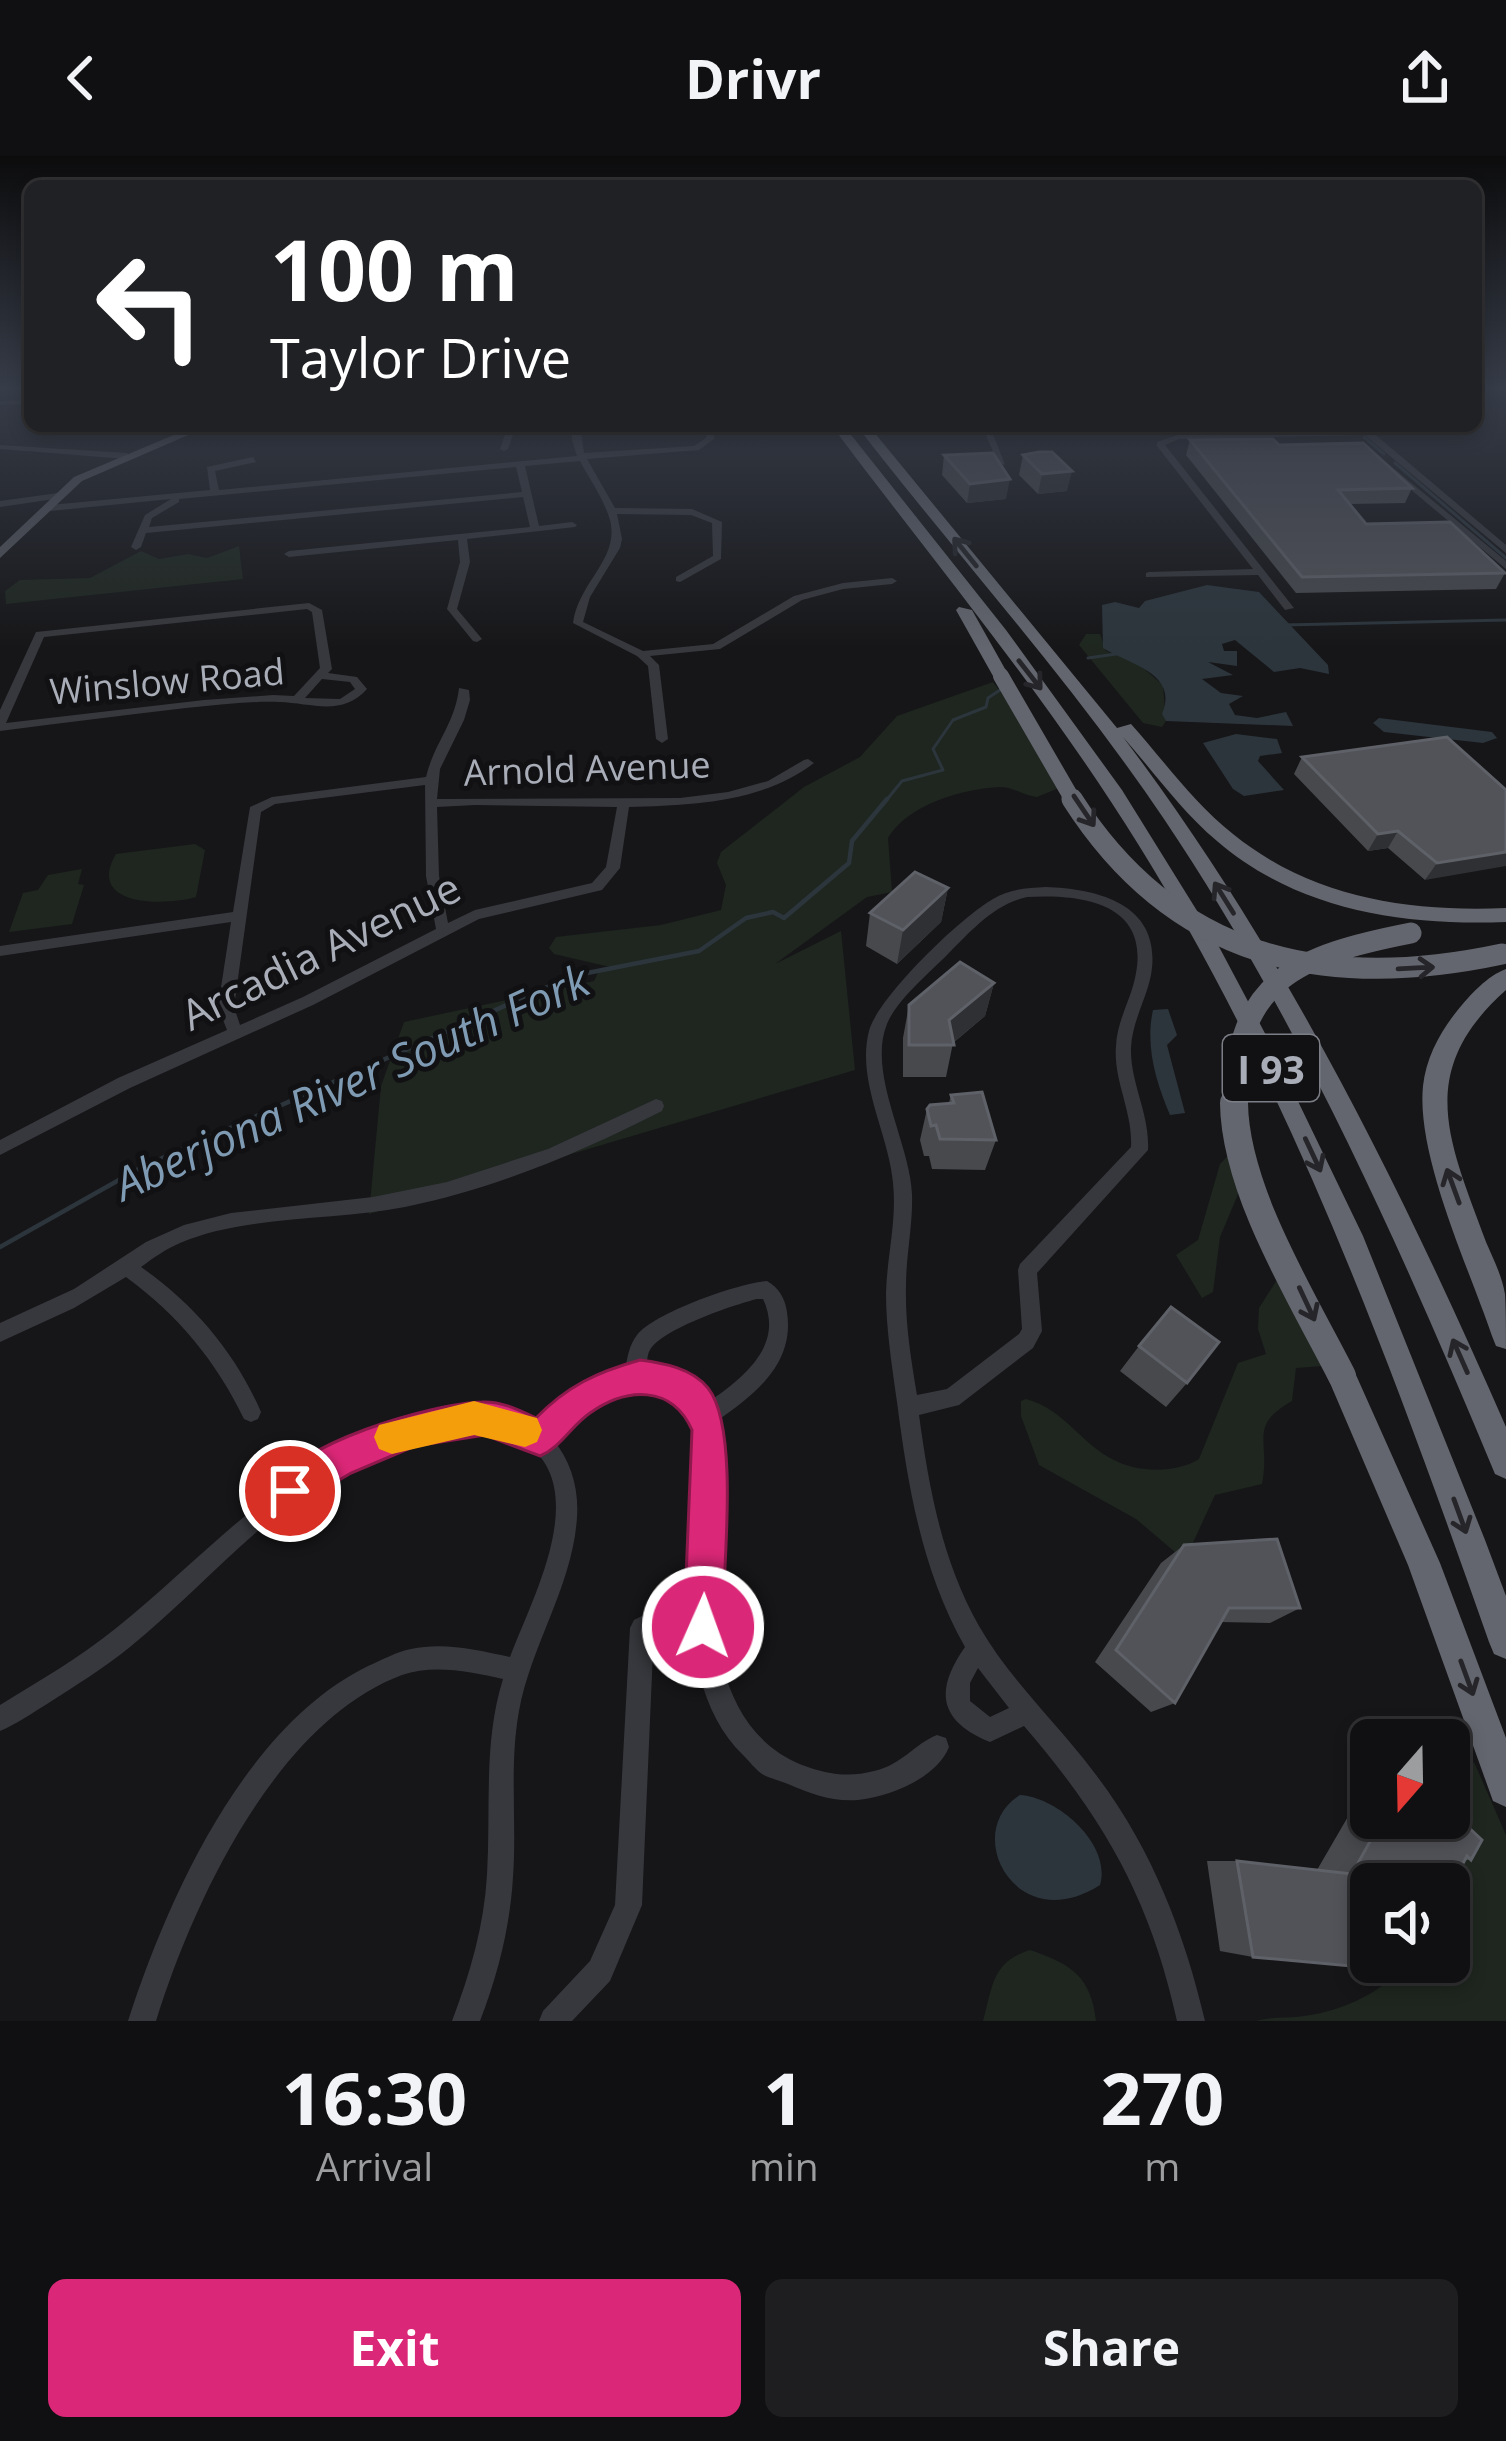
<!DOCTYPE html>
<html lang="en">
<head>
<meta charset="utf-8">
<style>
	:root { --surface:#101012; --page:#1e1e20; --text:#f1f3f6; --muted:#9c9d9f; --line:#303032; --accent:#db2777 }
	body { margin:0; font-family:"Open Sans",sans-serif; background:var(--page); color:var(--text); height:100vh; display:flex; flex-direction:column; font-size:45px; white-space:nowrap }
	* { box-sizing:border-box; margin:0 }
	p { font-size:39px; color:var(--muted) }
	.icon { flex:none; width:66px; height:66px; fill:none; stroke:currentColor; stroke-width:2; stroke-linecap:round; stroke-linejoin:round }
	.map { position:relative; height:1865px; overflow:hidden }
	.side { display:flex; flex-direction:column; background:var(--surface); flex:1 }
	.side>* { flex:none }
	.top-card { position:absolute; left:24px; top:24px; width:1458px; height:252px; border-radius:18px; box-shadow:0 6px 18px #0003,0 0 0 3px var(--line); background:#202124; color:#fff; overflow:hidden }
	.needle { width:78px; rotate:200deg }
	.controls { position:absolute; left:1350px; top:1563px; display:grid; gap:24px }
	.controls a { display:grid; place-items:center; width:120px; height:120px; border-radius:18px; background:var(--surface); box-shadow:0 6px 18px #0003,0 0 0 3px var(--line); font-size:60px }
	.pin { position:absolute; display:grid; place-items:center; width:102px; height:102px; color:#fff; margin:-51px; border:6px solid #fff; border-radius:50%; box-shadow:0 3px 12px #0007 }
	.me { position:absolute; width:132px; margin:-66px; rotate:2deg; stroke-linejoin:round; filter:drop-shadow(0 0 9px #0008) }
	.turn { display:flex; align-items:center; gap:42px; height:252px; padding:0 48px; font-size:54px }
	.turn .icon { width:156px; height:156px; stroke-width:2.5 }
	.turn b { display:block; font-size:84px; line-height:102px }
	.eta { display:flex; justify-content:space-evenly; align-items:center; height:204px; text-align:center }
	.eta b { font-size:72px; font-weight:700; line-height:84px }
	.cta { display:flex; gap:24px; margin-top:auto; padding:24px 48px }
	.cta a { flex:1; height:138px; border-radius:18px; background:var(--accent); color:#fff; font-size:48px; font-weight:700; line-height:138px; text-align:center }
	.cta a+a { background:var(--page); color:var(--text) }
	header { display:flex; justify-content:space-between; align-items:center; height:156px; padding:0 48px; background:var(--surface); font-size:54px; font-weight:700 }
	.map>svg:first-child { display:block }
</style>
</head>
<body>
<header><svg class="icon" aria-label="back" viewBox="0 0 24 24"><path d="M15 5l-7 7 7 7"/></svg>Drivr<svg class="icon" aria-label="share" viewBox="0 0 24 24"><path d="M12 15V3M7 8l5-5 5 5M5 13v7h14v-7"/></svg></header>
<div class="map">
<svg width="1506" height="1865" viewBox="0 0 1506 1865">
	<rect width="100%" height="100%" fill="#161618"/>
	<path fill="#1e261f" d="M239,390l4,33 -237,25 -1,-13 15,-11 70,-2 51,-27 18,8 29,-5 19,4z
		M1086,478h14l6,17 30,11 27,23 3,36 -4,6 -19,-4 -64,-78z
		M993,526l78,101 -34,14c-13,-1 -23,-10 -37,-10 -37,2 -92,17 -112,51l4,54 -25,5 -92,67 66,-33 14,139 -486,144 12,-128 23,-64 190,-41 6,-13 10,-1 -56,-13 -5,-6 7,-11 105,-12 60,-15 5,-25 -9,-22 4,-11 83,-65 56,-30 37,-41z
		M195,688l10,6 -9,47c-31,9 -111,10 -80,-43z
		M82,713l-4,15 6,1 -12,39 -63,8 14,-39 15,-3 10,-15z
		M1227,1001l5,1 12,22 -24,57 -7,55 -11,6 -26,-43 22,-15 22,-76z
		M1280,1119l43,91 -27,2 -4,33c-45,26 -21,38 -30,83l-47,11 -25,54 -15,3 -39,-33 -97,-54 -18,-49v-15l5,-2c38,10 55,45 88,61 24,13 63,13 85,-1l39,-96 28,-9 -8,-25 1,-21z
		M1474,1606l32,73v186h-250c16,-5 32,-2 48,-5 44,-6 75,-24 108,-54h37v-78l18,-113z
		M1030,1794c41,14 61,26 66,71h-113c10,-36 9,-59 47,-71z"/>
	<path fill="#2c353c" d="M1207,429l52,7 69,73 1,9 -29,-6 -26,4 -39,-32 -13,4 2,7h13v15l-29,-4 25,13 -31,4 19,14 22,3 -14,8 6,11 22,3 29,-6 7,14 -127,-5 -4,-7c17,-41 -32,-49 -59,-66l-1,-43 13,-3 24,6 6,-7z
		M1379,562l113,14 5,6 -14,5 -99,-11 -11,-9z
		M1236,578l41,5 5,14 -22,3 -2,5 26,29 -40,6 -11,-7 -30,-46z
		M1168,853l9,26 -10,10 18,68 -15,2c-14,-33 -25,-69 -17,-105z
		M1020,1639c37,2 92,49 80,90 -84,54 -140,-53 -80,-90z"/>
	<g fill="none" stroke-linecap="round" stroke-linejoin="round">
		<path stroke="#2c353c" stroke-width="3" d="M1350,270l5,4
			M1364,281l20,17
			M1395,307l111,95
			M1284,469l222,-5
			M1088,502l28,-4
			M885,646l17,-21 41,-11 -10,-21 20,-29 33,-13 2,-9 15,-10"/>
		<path stroke="#2c353c" stroke-width="4.5" d="M0,1091l142,-80 430,-191 127,-25 47,-33 27,-6 11,6 65,-55 3,-22 35,-42"/>
		<path fill="#37383d" fill-rule="evenodd" d="M30,244v4l-30,1v-4z
			M415,270h8v7h-6z
			M508,270h8l-8,23 -4,2 -4,-2z
			M572,270h8l4,27 110,-7 12,-8 1,-12h8l-1,13 -15,11 -112,9 28,49 77,1 30,13 -1,37 -41,23 -4,-1v-4l37,-21 -1,-33 -21,-8 -74,-1 5,25 -2,9 -30,49 -7,25 60,29 70,-7 81,-48 49,-13 49,-5 5,3 -5,3 -49,5 -41,11 -82,49 -70,7 9,9 9,74 -6,4 -6,-4 -8,-73 -11,-10 -64,-33c6,-42 47,-64 37,-103 -6,-21 -20,-40 -30,-59l-55,5 14,60 33,-4 5,3 -2,2 -108,12 3,23 -13,47 25,30 -5,3 -4,-1 -26,-32 13,-47 -2,-22 -169,17 -5,-3 5,-3 241,-24 -7,-30 -377,36 -5,14 -5,3 -5,-3 14,-32 26,-16 -121,12 -5,-3 5,-3 160,-15 -3,-23 46,-10 3,5 -41,9 4,19 358,-34 -5,-16zM516,311l6,25 -373,35 3,-9 27,-16v-3z
			M982,270h8l15,39 -7,-2z
			M1357,270h7l7,5 135,114v8l-141,-118 -186,4 -14,6 129,163 -9,2 -27,-35 -112,2v-4l3,-1 104,-3 -96,-123v-4l21,-7 182,-4z
			M1364,288l142,117v8l-145,-121z
			M0,289l127,8 4,3 -4,3 -127,-10z
			M58,337l4,3 -1,2 -61,9v-6z
			M309,447l13,7 10,59 -4,4 29,4 10,12c-25,28 -55,14 -88,13 -30,-1 -62,3 -93,6 -62,7 -124,15 -186,23v-21l36,-78zM307,453l5,3 8,56 -26,28 -21,-1 -69,5 -198,23 38,-86zM322,523l28,3 5,7 -15,10 -35,-1z
			M459,532l10,2 1,10 -6,20 -24,49 -3,30 243,-1 48,-6 40,-11 36,-21 4,-1 6,4c-52,40 -122,42 -185,44l-9,61 -18,22 -123,29 -166,86 -183,83 -130,67v-15l118,-62 109,-48 -9,-23 13,-85 -231,34v-10l233,-34 17,-105 22,-10 154,-20c8,-34 29,-53 33,-89zM425,629l1,91 10,53 -133,68 -63,28 -6,-18 27,-195 14,-8zM475,649l142,2 -11,60 -14,16 -117,27 -27,13 -9,-47 -2,-69z
			M1046,731c54,2 117,18 105,88 -5,25 -19,47 -20,73 -1,35 19,66 17,102l-111,123 5,58 -9,17 -74,57 -40,10c10,73 23,146 60,211 31,54 77,96 114,145 57,73 91,160 112,250h-28c-27,-122 -72,-201 -153,-295l-34,16c-51,-21 -56,-51 -25,-95 -43,-76 -57,-160 -68,-245 -5,-36 -11,-73 -11,-109 1,-37 11,-73 7,-110 -4,-49 -37,-102 -24,-152 9,-34 92,-114 124,-132 16,-10 34,-11 53,-12zM1027,741c53,-3 122,5 109,76 -4,25 -19,47 -20,73 -3,34 17,66 15,101l-111,117 -2,6 4,59 -3,5 -72,55 -30,6c-6,-36 -12,-72 -11,-109 0,-31 7,-61 6,-92 -2,-51 -45,-121 -25,-170 9,-23 42,-51 60,-69 23,-23 47,-51 80,-58zM978,1512l31,40 -19,9 -20,-16v-18z
			M656,943l6,2 2,5 -2,5c-81,41 -167,78 -257,96 -70,14 -160,8 -225,36 -14,6 -27,15 -39,24 53,37 94,85 120,145l-3,7 -7,3 -7,-3c-28,-58 -66,-104 -118,-142l-52,31 -74,34v-19l74,-34 72,-47 38,-17 47,-12 142,-16 74,-15 101,-33z
			M767,1125c12,7 18,17 20,31 8,52 -33,83 -70,109l2,8c-4,102 -36,288 83,336 24,9 46,13 72,6 28,-6 40,-27 63,-36l9,3 3,9c-12,31 -60,50 -91,53 -26,2 -47,-6 -70,-16 -8,-3 -19,-6 -26,-10 -7,-5 -13,-13 -19,-19 -77,-75 -50,-230 -44,-326 -15,-48 -64,-50 -103,-28 -17,9 -30,24 -43,38 18,23 26,49 24,78 -4,68 -46,128 -58,194 -10,55 -2,111 -6,166 -3,50 -15,98 -33,144h-28c18,-47 32,-95 35,-146 4,-66 -4,-132 16,-196 -32,-7 -69,-15 -101,-4 -126,47 -209,227 -246,346h-28c40,-124 117,-295 240,-355 14,-6 28,-14 43,-17 33,-7 66,1 99,8 22,-59 85,-172 11,-217 -25,-16 -61,-11 -89,-4 -26,7 -52,15 -77,27 -87,44 -151,124 -225,184 -26,21 -55,39 -83,57 -15,9 -30,20 -47,27v-26c39,-24 79,-47 115,-76 102,-82 175,-176 307,-211 41,-10 77,-12 115,8 26,-29 51,-45 88,-55 2,-12 4,-26 12,-36 17,-22 102,-52 130,-54zM757,1143h6c22,46 -20,79 -53,102 -17,-22 -37,-30 -64,-32 1,-5 1,-15 4,-19 12,-21 83,-45 107,-51z
			M642,1460l8,4 4,8 -12,277 -32,76 -38,40h-33l4,-10 47,-50 25,-56 15,-277 4,-8z"/>
		<path fill="#53555c" fill-rule="evenodd" d="M195,270h14l-127,55 -82,77v-11l74,-70z"/>
		<path fill="#63666e" fill-rule="evenodd" d="M832,270h12l162,204 116,160 95,153 51,96 95,197 122,304 21,56v63l-12,-5 -5,-12c-96,-273 -197,-551 -351,-798 -91,-147 -202,-279 -306,-418z
			M857,270h12l248,302 14,-4c33,37 63,79 102,110 79,64 175,78 273,74v14c-103,4 -209,-12 -289,-81 -36,-30 -63,-69 -94,-104 160,211 277,448 383,690v52l-11,-5c-94,-226 -194,-451 -331,-655 -93,-138 -205,-261 -307,-393z
			M959,451l13,3 37,66 -2,3 -14,-3 -37,-66z
			M1506,813v21c-92,82 -57,151 -20,252 7,16 16,34 19,52 1,17 1,38 1,55l-10,-3 -4,-10c-23,-68 -76,-180 -69,-250 3,-28 17,-54 34,-75 13,-16 30,-35 49,-42z
			M1342,1206l10,4 88,197 66,175v69l-13,-6 -85,-236 -81,-189 5,-10z"/>
		<path stroke="#63666e" stroke-width="16" d="M1001,520l73,126"/>
		<path stroke="#63666e" stroke-width="21" d="M1072,643c102,160 252,193 430,155
			M1234,950c0,-127 65,-151 177,-173"/>
		<path stroke="#63666e" stroke-width="28" d="M1234,947c1,88 69,196 108,273"/>
	</g>
	<path fill="#47494d" d="M1190,284l89,5 133,43 -7,15 -55,1 16,20 139,49 -9,16 -200,4 -110,-138z
		M944,299l62,44 -39,4 -25,-28z
		M1023,299l44,36 -29,3 -19,-19z
		M1302,601l204,33 -81,90 -37,-32 -20,3 -74,-77z
		M948,732l-7,34 -44,42 -31,-18 4,-33z
		M994,827l-9,33 -32,27 -7,34h-43v-39l6,-33z
		M951,939l45,45 -11,30 -53,-1 -3,-13h-5l-4,-16 7,-31 22,-6z
		M1139,1190l48,37 -21,24 -46,-36z
		M1184,1389l116,63 -30,15 -50,-1 -45,81 -24,9 -56,-50 66,-99z
		M1371,1621v41h78l22,42h-6l-212,97 -33,-6 -13,-90h30l80,9z"/>
	<path fill="#2f3033" d="M1072,315l-5,20 -29,3 4,-20z
		M1010,323l-4,20 -39,4 3,-19z
		M1398,675l-10,17 -20,3 10,-17z
		M1506,696v14l-81,14 12,-17z
		M948,732l-7,34 -44,42 6,-34z
		M994,827l-9,33 -35,29 -1,-25z"/>
	<path fill="#525359" stroke="#5f6168" stroke-width="3" d="M1273,283l6,6 84,-2 49,45 -74,2 28,34 84,-2 55,51 -203,4 -112,-137z
		M1039,296h13l20,19 -30,3 -19,-19z
		M993,297l17,26 -40,5 -26,-29z
		M1447,581l59,53v62l-69,11 -39,-32 -20,3 -76,-77z
		M915,716l33,16 -45,42 -33,-17z
		M960,806l34,21 -45,37 5,25h-45v-40z
		M982,936l14,48 -56,-1 -4,-14 -5,1 -4,-17 3,-4 24,-2 -3,-8z
		M1171,1151l48,35 -32,41 -48,-37z
		M1277,1383l23,69h-71l-54,95 -59,-53 68,-105z
		M1449,1653l33,31 -11,20 -4,-4 -18,33v-5h-78v78h39l-5,9 -152,-14 -16,-96 115,13 31,-56h66z"/>
	<defs><path id="oneway-shaft" d="M-6 0H5M1.5-3L5.5 0L1.5 3" fill="none" stroke-width="1.6" stroke-linecap="round" stroke-linejoin="round" transform="scale(3)"/></defs>
	<g stroke="#26262a">
		<use href="#oneway-shaft" transform="translate(965 396) rotate(-129)"/>
		<use href="#oneway-shaft" transform="translate(1030 519) rotate(52)"/>
		<use href="#oneway-shaft" transform="translate(1084 655) rotate(56)"/>
		<use href="#oneway-shaft" transform="translate(1224 742) rotate(-122)"/>
		<use href="#oneway-shaft" transform="translate(1416 812) rotate(-3)"/>
		<use href="#oneway-shaft" transform="translate(1313 999) rotate(65)"/>
		<use href="#oneway-shaft" transform="translate(1453 1030) rotate(-110)"/>
		<use href="#oneway-shaft" transform="translate(1307 1148) rotate(65)"/>
		<use href="#oneway-shaft" transform="translate(1460 1200) rotate(-114)"/>
		<use href="#oneway-shaft" transform="translate(1460 1360) rotate(70)"/>
		<use href="#oneway-shaft" transform="translate(1467 1522) rotate(70)"/>
	</g>
	<linearGradient id="sky" x2="0" y2="1"><stop stop-color="#0c0c0d"/><stop offset="0.47" stop-color="#363c48"/><stop offset="1" stop-color="#363c48" stop-opacity="0"/></linearGradient>
	<rect width="1506" height="494" fill="url(#sky)"/>
	<path fill="#db2777" stroke="#8e194d" stroke-width="3" d="M640,1204c23,3 52,8 68,28 32,40 15,184 14,239l-5,13 -14,6 -14,-6 -5,-13 8,-197c-20,-45 -65,-43 -102,-17 -19,13 -29,34 -50,43l-55,-21 -70,11 -64,27 -61,36 -13,-6 -5,-12c19,-47 162,-88 210,-89 19,-1 37,8 54,16 31,-32 61,-46 104,-58z"/>
	<path fill="#f59e0b" d="M474,1245l63,17 5,12 -5,12 -12,5 -51,-12 -82,19 -13,-5 -5,-12 5,-12z"/>
	<g text-anchor="middle" dominant-baseline="central" stroke-width="10" stroke-linejoin="round" paint-order="stroke">
		<g font-size="36" fill="#a8adb8" stroke="#111113">
			<text transform="translate(167 525) rotate(-5)">Winslow Road</text>
			<text transform="translate(587 612) rotate(-2)">Arnold Avenue</text>
		</g>
		<rect fill="#111113" stroke="#7b7e86" stroke-width="3" x="1223" y="879" width="96" height="66" rx="9"/>
		<g font-size="39" font-weight="bold" fill="#a8adb8">
			<text x="1271" y="912">I 93</text>
		</g>
		<g font-size="42" fill="#a8adb8" stroke="#111113">
			<text transform="translate(320 794) rotate(-26)">Arcadia Avenue</text>
		</g>
		<g font-size="45" font-style="italic" fill="#7f9bb3" stroke="#111113">
			<text transform="translate(351 925) rotate(-24)">Aberjona River South Fork</text>
		</g>
	</g>
</svg>
<div class="controls">
<a><svg class="needle" viewBox="-14 -14 28 28"><path d="M0-13l5 13h-10z" fill="#e53935"/><path d="M0 13l5-13h-10z" fill="#9c9d9f"/></svg></a>
<a><svg class="icon" aria-label="sound" viewBox="0 0 24 24"><path d="M4 9h4l5-4v14l-5-4H4zM17 9q2 3 0 6"/></svg></a>
</div>
<div class="pin" style="left:290px;top:1335px;background:#d93025"><svg class="icon" aria-label="arrive" viewBox="0 0 24 24"><path d="M6 21V4h12l-3 4 3 4H6"/></svg></div>
<svg class="me" style="left:703px;top:1471px" viewBox="-20 -20 40 40"><circle r="17" fill="#db2777" stroke="#fff" stroke-width="3"/><path d="M0-11L8 9 0 5-8 9z" fill="#fff"/></svg>
<div class="top-card">
<div class="turn"><svg class="icon" aria-label="left" viewBox="0 0 24 24"><path d="M17 20v-9H6M10 6l-5 5 5 5"/></svg><div><b>100 m</b>Taylor Drive</div></div>
</div>
</div>
<section class="side">
<div class="eta">
<div><b>16:30</b><p>Arrival</p></div>
<div><b>1</b><p>min</p></div>
<div><b>270</b><p>m</p></div>
</div>
<div class="cta"><a>Exit</a><a>Share</a></div>
</section>
</body>
</html>
